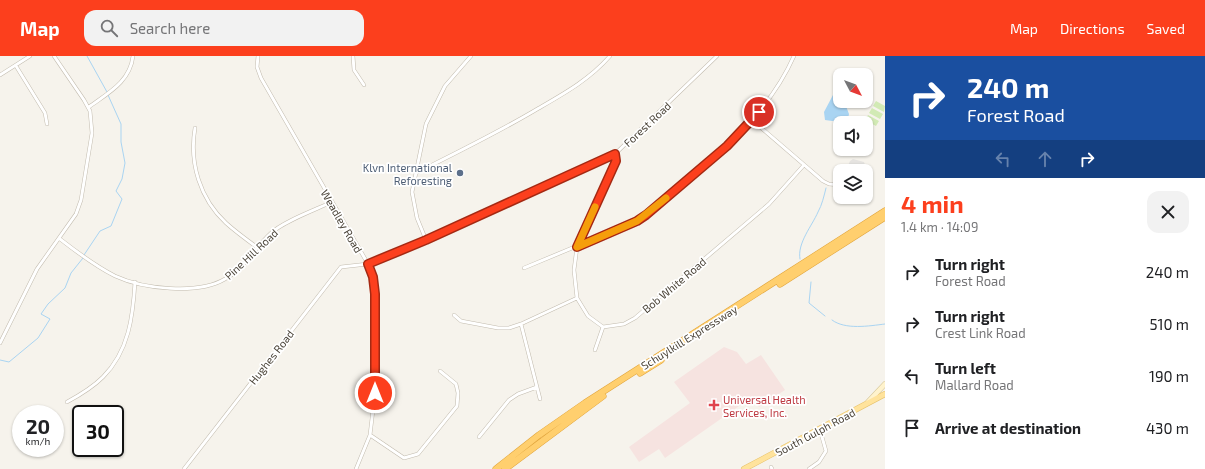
<!DOCTYPE html>
<html lang="en">
<head>
<meta charset="utf-8">
<style>
	:root { --surface:#fff; --page:#f2f2f2; --text:#202124; --muted:#757577; --accent:#fc3f1d }
	body { margin:0; font-family:"Exo 2",sans-serif; background:var(--page); color:var(--text); height:100vh; display:flex; flex-direction:column; font-size:15px; white-space:nowrap }
	* { box-sizing:border-box; margin:0 }
	p { font-size:13px; color:var(--muted) }
	.icon { flex:none; width:22px; height:22px; fill:none; stroke:currentColor; stroke-width:2; stroke-linecap:round; stroke-linejoin:round }
	.map { position:relative; flex:1; overflow:hidden }
	.panel { display:flex; flex-direction:column; background:var(--surface); width:320px }
	.panel>* { flex:none }
	.guide { background:#1a4fa0; color:#fff; overflow:hidden }
	.needle { width:26px; rotate:131deg }
	.fabs { position:absolute; left:833px; top:12px; display:grid; gap:8px }
	.fabs a { display:grid; place-items:center; width:40px; height:40px; border-radius:8px; background:var(--surface); box-shadow:0 1px 3px #0004; font-size:20px }
	.speed { position:absolute; left:12px; top:349px; display:flex; gap:8px; font-size:20px; font-weight:700; text-align:center }
	.speed>* { display:grid; place-content:center; width:52px; height:52px; border-radius:50%; background:var(--surface); box-shadow:0 1px 3px #0004; line-height:1 }
	.speed small { font-size:10px; font-weight:400 }
	.speed .limit { border:2px solid #111; border-radius:6px; background:#fff; color:#111 }
	.pin { position:absolute; display:grid; place-items:center; width:34px; height:34px; color:#fff; margin:-17px; border:2px solid #fff; border-radius:50%; box-shadow:0 1px 4px #0007 }
	.me { position:absolute; width:44px; margin:-22px; rotate:0deg; stroke-linejoin:round; filter:drop-shadow(0 0 3px #0008) }
	.turn { display:flex; align-items:center; gap:14px; height:84px; padding:0 16px; font-size:18px }
	.turn .icon { width:52px; height:52px; stroke-width:2.5 }
	.turn b { display:block; font-size:28px; line-height:34px }
	.lanes { display:flex; align-items:center; height:38px; padding:0 16px; background:#0003; justify-content:center; gap:20px; direction:ltr }
	.lanes .off { opacity:.35 }
	.round { display:grid; place-items:center; flex:none; width:42px; height:42px; border-radius:12px; background:var(--page) }
	.head { display:flex; align-items:center; justify-content:space-between; height:68px; padding:0 16px }
	h1 { font-size:24px; font-weight:700; line-height:30px; color:var(--accent) }
	ul { padding:0; list-style:none }
	li { display:flex; align-items:center; gap:12px; height:52px; padding:0 16px }
	li div { flex:1 }
	li b { display:block; font-size:15px }
	li em { font-style:normal }
	header { display:flex; align-items:center; gap:24px; box-sizing:border-box; height:56px; padding:0 20px; background:var(--accent); color:#fff }
	header strong { font-size:19px }
	nav { display:flex; gap:22px; margin-inline-start:auto; font-size:14px }
	.search { width:280px; height:36px; background:var(--page); display:flex; align-items:center; gap:10px; box-sizing:border-box; padding:0 14px; border-radius:12px; color:var(--muted); font-size:15px }
	main { display:flex; flex:1; min-height:0 }
	.map>svg:first-child { display:block }
</style>
</head>
<body>
<header>
<strong>Map</strong>
<div class="search"><svg class="icon" aria-label="search" viewBox="0 0 24 24"><circle cx="10" cy="10" r="6"/><path d="M15 15l6 6"/></svg>Search here</div>
<nav><a>Map</a><a>Directions</a><a>Saved</a></nav>
</header>
<main>
<div class="map">
<svg width="885" height="413" viewBox="0 0 885 413">
	<rect width="100%" height="100%" fill="#f6f3ec"/>
	<path fill="#f6e3e0" d="M724,291l13,5 9,12 15,-9 24,35 -26,17 -7,-10 -87,61 -6,-9 -20,13 -10,-15 61,-44 -16,-21z"/>
	<path fill="#d2eab5" d="M876,45l9,5 -1,6 -11,-6z
		M872,52l11,6 -3,5 -11,-6z
		M868,59l11,6 -3,5 -11,-6z"/>
	<path fill="#e5e3e0" d="M853,103l11,3 1,3 -2,6h-17l4,-10z"/>
	<path fill="#a9d4f2" d="M833,39l6,1 1,5h4l5,13 -2,9 -22,-3 -1,-8z"/>
	<g fill="none" stroke-linecap="round" stroke-linejoin="round">
		<path stroke="#a9d4f2" stroke-width="1" d="M87,0l20,36
			M84,199l16,-24 11,-5 11,-27 -6,-8 6,-12 3,-16 -4,-21v-18l-13,-29
			M800,203c-3,-16 12,-33 18,-47 4,-7 6,-16 8,-24
			M811,226l-2,21 16,13
			M832,264c13,10 37,6 53,4
			M0,304l9,2 29,-24 12,-19 -9,-5 7,-10 17,-16 6,-15 12,-15"/>
		<defs>
			<path id="street" d="M258,0l-1,11 4,11 107,186 5,13 2,116 -5,42 -14,34
				M353,0l1,14 10,15
				M16,10l29,47 2,11
				M0,19l30,-19
				M89,51c19,-14 41,-25 44,-51
				M752,64l71,61 6,3 11,1
				M195,72c-6,35 5,71 31,95 10,9 21,17 32,25
				M615,98l1,7 -39,86 -3,23 3,28 11,18 15,11 21,-3 11,-6 134,-114 35,-39
				M416,117c42,-21 83,-41 123,-65 26,-15 51,-29 71,-52
				M60,183c18,14 35,27 55,37 28,13 83,19 110,3 19,-10 29,-30 45,-45 12,-12 45,-24 62,-32
				M426,184l-9,-22 -5,-26 14,-68 19,-38 26,-30
				M524,212l113,-47 9,-6c55,-47 118,-91 148,-159
				M454,259l7,6 37,7h11l12,-4 56,-26
				M521,268l19,75
				M0,287l37,-74 39,-55 5,-14 11,-67 -2,-22 -6,-11 -30,-44
				M595,294l8,-23
				M67,346c13,-7 26,-15 36,-25 26,-26 30,-61 32,-95
				M370,379l34,23 14,-4 39,-48 1,-13 -2,-9 -16,-13
				M479,381l30,-37 9,-6 19,-7
				M771,411l1,2
				M184,413l157,-202 27,-3 58,-24 189,-86 102,-98
				M809,413l10,-7 7,-11 -6,-21"/>
			<path id="secondary" d="M868,346l17,-18"/>
			<path id="primary" d="M744,413l141,-75"/>
			<path id="highway" d="M780,228l105,-67
				M640,317l21,-13
				M496,413l43,-34 46,-32 300,-192
				M505,413l98,-73"/>
		</defs>
		<use href="#street" stroke="#c2bbae" stroke-width="4"/>
		<use href="#secondary" stroke="#d6c79b" stroke-width="5.5"/>
		<use href="#primary" stroke="#e6c16a" stroke-width="6"/>
		<use href="#highway" stroke="#e0a43c" stroke-width="7"/>
		<use href="#street" stroke="#fff" stroke-width="3"/>
		<use href="#secondary" stroke="#fff3cd" stroke-width="4.5"/>
		<use href="#primary" stroke="#ffe39c" stroke-width="5"/>
		<use href="#highway" stroke="#ffcf6e" stroke-width="6"/>
	</g>
	<g fill="none" stroke-linecap="round" stroke-linejoin="round">
		<defs>
			<path id="route" d="M375,337v-99l-2,-17 -5,-13 58,-24 189,-86 1,7 -39,86 60,-26 9,-6 81,-69 32,-34"/>
		</defs>
		<use href="#route" stroke="#a42913" stroke-width="10"/>
		<use href="#route" stroke="#fc3f1d" stroke-width="7"/>
		<path stroke="#f59e0b" stroke-width="7" d="M595,151l-18,40 60,-26 29,-23"/>
	</g>
	<circle fill="#5c6f8a" stroke="#fff" stroke-width="1.5" cx="460" cy="117" r="4"/>
	<path fill="#e0444e" stroke="#fff" stroke-width="1.5" d="M712 343h4v4h4v4h-4v4h-4v-4h-4v-4h4z"/>
	<g text-anchor="middle" dominant-baseline="central" stroke-width="3.5" stroke-linejoin="round" paint-order="stroke">
		<g font-size="11" fill="#4b4439" stroke="#fff">
			<text transform="translate(647 68) rotate(-43)">Forest Road</text>
			<text transform="translate(342 165) rotate(60)">Weadley Road</text>
			<text transform="translate(251 198) rotate(-43)">Pine Hill Road</text>
			<text transform="translate(674 229) rotate(-40)">Bob White Road</text>
			<text transform="translate(689 281) rotate(-32)">Schuylkill Expressway</text>
			<text transform="translate(271 301) rotate(-52)">Hughes Road</text>
			<text transform="translate(815 376) rotate(-28)">South Gulph Road</text>
		</g>
		<g font-size="11" fill="#4e5e75" stroke="#fff" text-anchor="end">
			<text x="452" y="111">Klvn International<tspan x="452" dy="13">Reforesting</tspan></text>
		</g>
		<g font-size="11" fill="#be3a42" stroke="#fff" text-anchor="start">
			<text x="723" y="343">Universal Health<tspan x="723" dy="13">Services, Inc.</tspan></text>
		</g>
	</g>
</svg>
<div class="fabs">
<a><svg class="needle" viewBox="-14 -14 28 28"><path d="M0-13l5 13h-10z" fill="#e53935"/><path d="M0 13l5-13h-10z" fill="#757577"/></svg></a>
<a><svg class="icon" aria-label="sound" viewBox="0 0 24 24"><path d="M4 9h4l5-4v14l-5-4H4zM17 9q2 3 0 6"/></svg></a>
<a><svg class="icon" aria-label="layers" viewBox="0 0 24 24"><path d="M12 4l9 5-9 5-9-5zM3 14l9 5 9-5"/></svg></a>
</div>
<div class="speed"><div>20<small>km/h</small></div><div class="limit">30</div></div>
<div class="pin" style="left:759px;top:56px;background:#d93025"><svg class="icon" aria-label="arrive" viewBox="0 0 24 24"><path d="M6 21V4h12l-3 4 3 4H6"/></svg></div>
<svg class="me" style="left:375px;top:337px" viewBox="-20 -20 40 40"><circle r="17" fill="#fc3f1d" stroke="#fff" stroke-width="3"/><path d="M0-11L8 9 0 5-8 9z" fill="#fff"/></svg>
</div>
<section class="panel">
<div class="guide">
<div class="turn"><svg class="icon" aria-label="right" viewBox="0 0 24 24"><path d="M7 20v-9h11M14 6l5 5-5 5"/></svg><div><b>240 m</b>Forest Road</div></div>
<div class="lanes"><svg class="icon off" aria-label="left" viewBox="0 0 24 24"><path d="M17 20v-9H6M10 6l-5 5 5 5"/></svg><svg class="icon off" aria-label="ahead" viewBox="0 0 24 24"><path d="M12 20V5M6 11l6-6 6 6"/></svg><svg class="icon" aria-label="right" viewBox="0 0 24 24"><path d="M7 20v-9h11M14 6l5 5-5 5"/></svg></div>
</div>
<div class="head"><div><h1>4 min</h1><p>1.4 km · 14:09</p></div><a class="round"><svg class="icon" aria-label="close" viewBox="0 0 24 24"><path d="M6 6l12 12M18 6L6 18"/></svg></a></div>
<ul>
<li><svg class="icon" aria-label="right" viewBox="0 0 24 24"><path d="M7 20v-9h11M14 6l5 5-5 5"/></svg><div><b>Turn right</b><p>Forest Road</p></div><em>240 m</em></li>
<li><svg class="icon" aria-label="right" viewBox="0 0 24 24"><path d="M7 20v-9h11M14 6l5 5-5 5"/></svg><div><b>Turn right</b><p>Crest Link Road</p></div><em>510 m</em></li>
<li><svg class="icon" aria-label="left" viewBox="0 0 24 24"><path d="M17 20v-9H6M10 6l-5 5 5 5"/></svg><div><b>Turn left</b><p>Mallard Road</p></div><em>190 m</em></li>
<li><svg class="icon" aria-label="arrive" viewBox="0 0 24 24"><path d="M6 21V4h12l-3 4 3 4H6"/></svg><div><b>Arrive at destination</b></div><em>430 m</em></li>
</ul>
</section>
</main>
</body>
</html>
